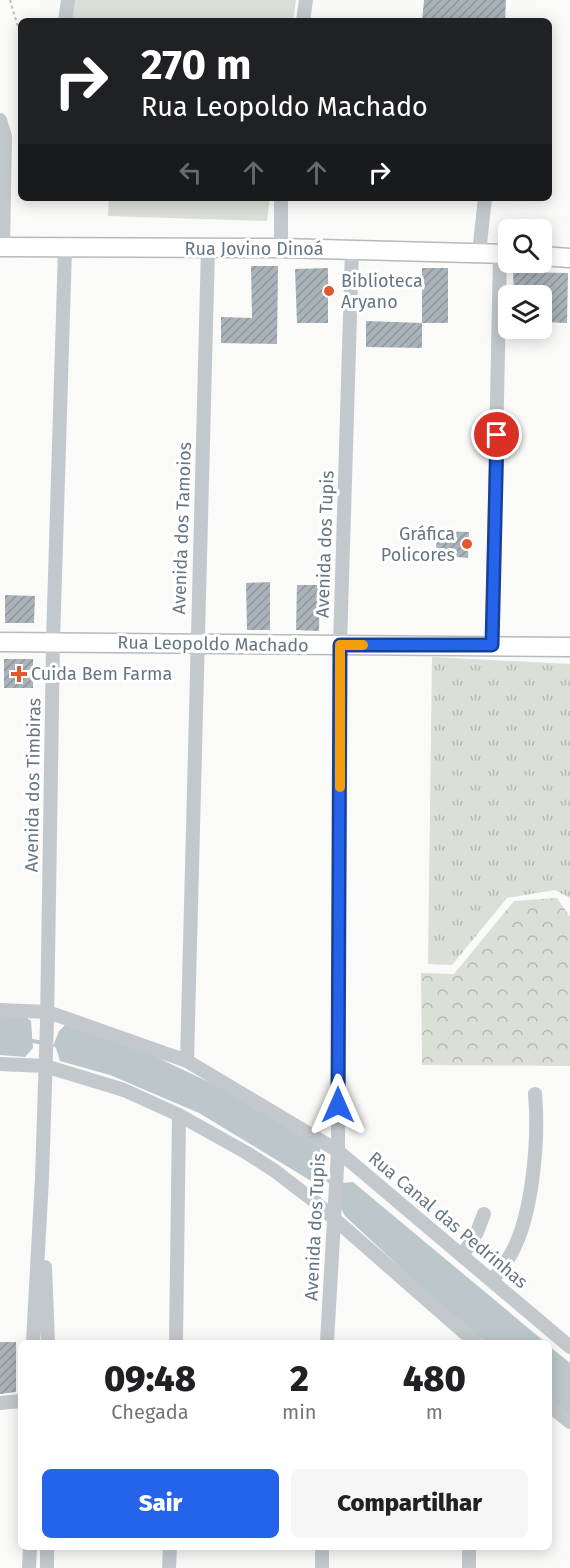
<!DOCTYPE html>
<html lang="pt">
<head>
<meta charset="utf-8">
<style>
	:root { --surface:#fff; --page:#f6f6f6; --text:#202124; --muted:#757577; --accent:#2563eb }
	body { margin:0; font-family:"Fira Sans",sans-serif; background:var(--page); color:var(--text); height:100vh; display:flex; flex-direction:column; font-size:22px; white-space:nowrap }
	* { box-sizing:border-box; margin:0 }
	p { font-size:20px; color:var(--muted) }
	.icon { flex:none; width:33px; height:33px; fill:none; stroke:currentColor; stroke-width:2; stroke-linecap:round; stroke-linejoin:round }
	.map { position:relative; flex:1; overflow:hidden }
	.sheet { position:absolute; left:18px; top:1340px; width:534px; height:210px; display:flex; flex-direction:column; background:var(--surface); border-radius:9px; box-shadow:0 3px 15px #0003 }
	.sheet>* { flex:none }
	.top-card { position:absolute; left:18px; top:18px; width:534px; height:183px; border-radius:9px; box-shadow:0 3px 15px #0003; background:#202124; color:#fff; overflow:hidden }
	.fabs { position:absolute; left:498px; top:219px; display:grid; gap:12px }
	.fabs a { display:grid; place-items:center; width:54px; height:54px; border-radius:9px; background:var(--surface); box-shadow:0 3px 15px #0003; font-size:30px }
	.pin { position:absolute; display:grid; place-items:center; width:51px; height:51px; color:#fff; margin:-26px; border:3px solid #fff; border-radius:50%; box-shadow:0 2px 6px #0007 }
	.me { position:absolute; width:66px; margin:-33px; rotate:0deg; stroke-linejoin:round; filter:drop-shadow(0 0 4px #0008) }
	.turn { display:flex; align-items:center; gap:21px; height:126px; padding:0 24px; font-size:27px }
	.turn .icon { width:78px; height:78px; stroke-width:2.5 }
	.turn b { display:block; font-size:42px; line-height:51px }
	.lanes { display:flex; align-items:center; height:57px; padding:0 24px; background:#0003; justify-content:center; gap:30px; direction:ltr }
	.lanes .off { opacity:.35 }
	.eta { display:flex; justify-content:space-evenly; align-items:center; height:102px; text-align:center }
	.eta b { font-size:36px; font-weight:800; line-height:42px }
	.action { display:flex; gap:12px; margin-top:auto; padding:12px 24px }
	.action a { flex:1; height:69px; border-radius:9px; background:var(--accent); color:#fff; font-size:24px; font-weight:800; line-height:69px; text-align:center }
	.action a+a { background:var(--page); color:var(--text) }
	.map>svg:first-child { display:block }
</style>
</head>
<body>
<div class="map">
<svg width="570" height="1568" viewBox="0 0 570 1568">
	<defs>
		<pattern id="grass-tufts" width="24" height="20" patternUnits="userSpaceOnUse" patternTransform="scale(1.5)"><rect width="24" height="20" fill="#dadfd7"/><path d="M3 7l-1-3M5 7V3M7 7l1-3M15 17l-1-3M17 17v-4M19 17l1-3" fill="none" stroke="#b4b9b4"/></pattern>
		<pattern id="forest-crowns" width="20" height="18" patternUnits="userSpaceOnUse" patternTransform="scale(1.5)"><rect width="20" height="18" fill="#dadfd7"/><path d="M2 6a3 3 0 1 1 6 0M12 15a3 3 0 1 1 6 0" fill="none" stroke="#b4b9b4"/></pattern>
		<pattern id="building-hatch" width="6" height="6" patternUnits="userSpaceOnUse" patternTransform="scale(1.5)"><rect width="6" height="6" fill="#aab3b9"/><path d="M-1 1l2-2M0 6l6-6M5 7l2-2" fill="none" stroke="#8e969c"/></pattern>
	</defs>
	<rect width="100%" height="100%" fill="#fafaf8"/>
	<path fill="url(#grass-tufts)" d="M432,657l138,7v234l-15,-8 -48,8 -55,67 -24,-1z"/>
	<path fill="url(#forest-crowns)" d="M557,898l13,19v149l-148,-1 -1,-92 33,1 60,-73z"/>
	<path fill="#dadfd7" d="M69,0h227l-3,21h-226z
		M109,198h161l-3,23 -159,-5z"/>
	<path fill="#bbc7cb" d="M0,1013l23,1 8,7 2,27 -8,9 -25,-2z
		M65,1025l87,30 86,41 82,52 3,35 -2,4 -122,-74 -89,-38 -50,-14 -4,-13 -3,-2 6,-15z
		M353,1182l192,160h-59l-25,-18 -116,-108 -5,-10v-23z
		M549,1346l21,17v54l-21,-19z"/>
	<g fill="none" stroke-linecap="round" stroke-linejoin="round">
		<path stroke="#bbc7cb" stroke-width="4" d="M27,1040l17,3
			M319,1173l13,10"/>
	</g>
	<path fill="url(#building-hatch)" d="M424,0h82l-1,21h-83z
		M251,266h27l-1,78 -56,-1v-26l31,1z
		M328,268v55h-31l-2,-54z
		M422,268h26v55h-26z
		M513,272l55,1 -1,50 -25,-1v-26h-28z
		M366,321l56,2v25l-56,-1z
		M437,531l32,1 -1,26 -32,-3z
		M270,582v48h-23l-1,-47z
		M297,585h23l-1,46 -23,-1z
		M5,595l30,1 -1,27h-29z
		M4,659h29v29h-29z
		M0,1342h16v50l-16,2z"/>
	<g fill="none" stroke-linecap="round" stroke-linejoin="round">
		<defs>
			<path id="major" d="M0,247l281,1 227,6
				M542,256l28,2
				M0,642l570,5"/>
		</defs>
		<use href="#major" stroke="#b5babe" stroke-width="21"/>
		<path stroke="#bbbfc2" stroke-width="2" stroke-dasharray="3 3" stroke-linecap="butt" d="M10,0l11,37"/>
		<path stroke="#c3c8cc" stroke-width="14" d="M65,21l3,-21
			M303,21l3,-21
			M0,120l5,16 -2,111
			M281,248v-50
			M479,253l6,-55
			M492,645l8,-392
			M0,1010l48,2 139,49 151,90 232,196
			M187,1061l21,-813
			M0,1064l45,2 79,24 55,25 68,38 28,18 39,30 161,141
			M462,1256l15,-24 7,-18
			M45,1267l3,75
			M492,1281c6,-9 14,-18 19,-27 22,-39 28,-116 24,-160
			M33,1342l9,-164 5,-156 6,-380 12,-393
			M176,1342l3,-227
			M327,1342l11,-191 2,-506 12,-395
			M0,1403l21,-2
			M549,1405l21,17
			M322,1546v22
			M469,1546v22
			M29,1568l1,-22
			M47,1568v-22
			M169,1568l1,-22"/>
		<use href="#major" stroke="#fff" stroke-width="18"/>
	</g>
	<g fill="none" stroke-linecap="round" stroke-linejoin="round">
		<defs>
			<path id="route" d="M338,1105l2,-460h152l5,-210"/>
		</defs>
		<use href="#route" stroke="#184099" stroke-width="15"/>
		<use href="#route" stroke="#2563eb" stroke-width="10"/>
		<path stroke="#f59e0b" stroke-width="10" d="M340,787v-142h23"/>
	</g>
	<g fill="#e4572e" stroke="#fff" stroke-width="2">
		<circle cx="329" cy="291" r="6"/>
		<circle cx="467" cy="544" r="6"/>
		<path d="M16 665h6v6h6v6h-6v6h-6v-6h-6v-6h6z"/>
	</g>
	<g text-anchor="middle" dominant-baseline="central" stroke-width="6" stroke-linejoin="round" paint-order="stroke">
		<g font-size="18" fill="#657683" stroke="#fff">
			<text x="254" y="249">Rua Jovino Dinoá</text>
			<text transform="translate(182 528) rotate(-88)">Avenida dos Tamoios</text>
			<text transform="translate(325 544) rotate(-88)">Avenida dos Tupis</text>
			<text transform="translate(213 644) rotate(1)">Rua Leopoldo Machado</text>
			<text transform="translate(33 785) rotate(-89)">Avenida dos Timbiras</text>
			<text transform="translate(448 1220) rotate(40)">Rua Canal das Pedrinhas</text>
			<text transform="translate(315 1227) rotate(-87)">Avenida dos Tupis</text>
		</g>
		<g font-size="18" fill="#657683" stroke="#fff" text-anchor="start">
			<text x="341" y="281">Biblioteca<tspan x="341" dy="21">Aryano</tspan></text>
			<text x="455" y="534" text-anchor="end">Gráfica<tspan x="455" dy="21">Policores</tspan></text>
			<text x="31" y="674">Cuida Bem Farma</text>
		</g>
	</g>
</svg>
<div class="fabs">
<a><svg class="icon" aria-label="search" viewBox="0 0 24 24"><circle cx="10" cy="10" r="6"/><path d="M15 15l6 6"/></svg></a>
<a><svg class="icon" aria-label="layers" viewBox="0 0 24 24"><path d="M12 4l9 5-9 5-9-5zM3 14l9 5 9-5"/></svg></a>
</div>
<div class="pin" style="left:497px;top:435px;background:#d93025"><svg class="icon" aria-label="arrive" viewBox="0 0 24 24"><path d="M6 21V4h12l-3 4 3 4H6"/></svg></div>
<svg class="me" style="left:338px;top:1105px" viewBox="-20 -20 40 40"><path d="M0-17L14 15 0 8-14 15z" fill="#2563eb" stroke="#fff" stroke-width="4"/></svg>
<div class="top-card">
<div class="turn"><svg class="icon" aria-label="right" viewBox="0 0 24 24"><path d="M7 20v-9h11M14 6l5 5-5 5"/></svg><div><b>270 m</b>Rua Leopoldo Machado</div></div>
<div class="lanes"><svg class="icon off" aria-label="left" viewBox="0 0 24 24"><path d="M17 20v-9H6M10 6l-5 5 5 5"/></svg><svg class="icon off" aria-label="ahead" viewBox="0 0 24 24"><path d="M12 20V5M6 11l6-6 6 6"/></svg><svg class="icon off" aria-label="ahead" viewBox="0 0 24 24"><path d="M12 20V5M6 11l6-6 6 6"/></svg><svg class="icon" aria-label="right" viewBox="0 0 24 24"><path d="M7 20v-9h11M14 6l5 5-5 5"/></svg></div>
</div>
<section class="sheet">
<div class="eta">
<div><b>09:48</b><p>Chegada</p></div>
<div><b>2</b><p>min</p></div>
<div><b>480</b><p>m</p></div>
</div>
<div class="action"><a>Sair</a><a>Compartilhar</a></div>
</section>
</div>
</body>
</html>
